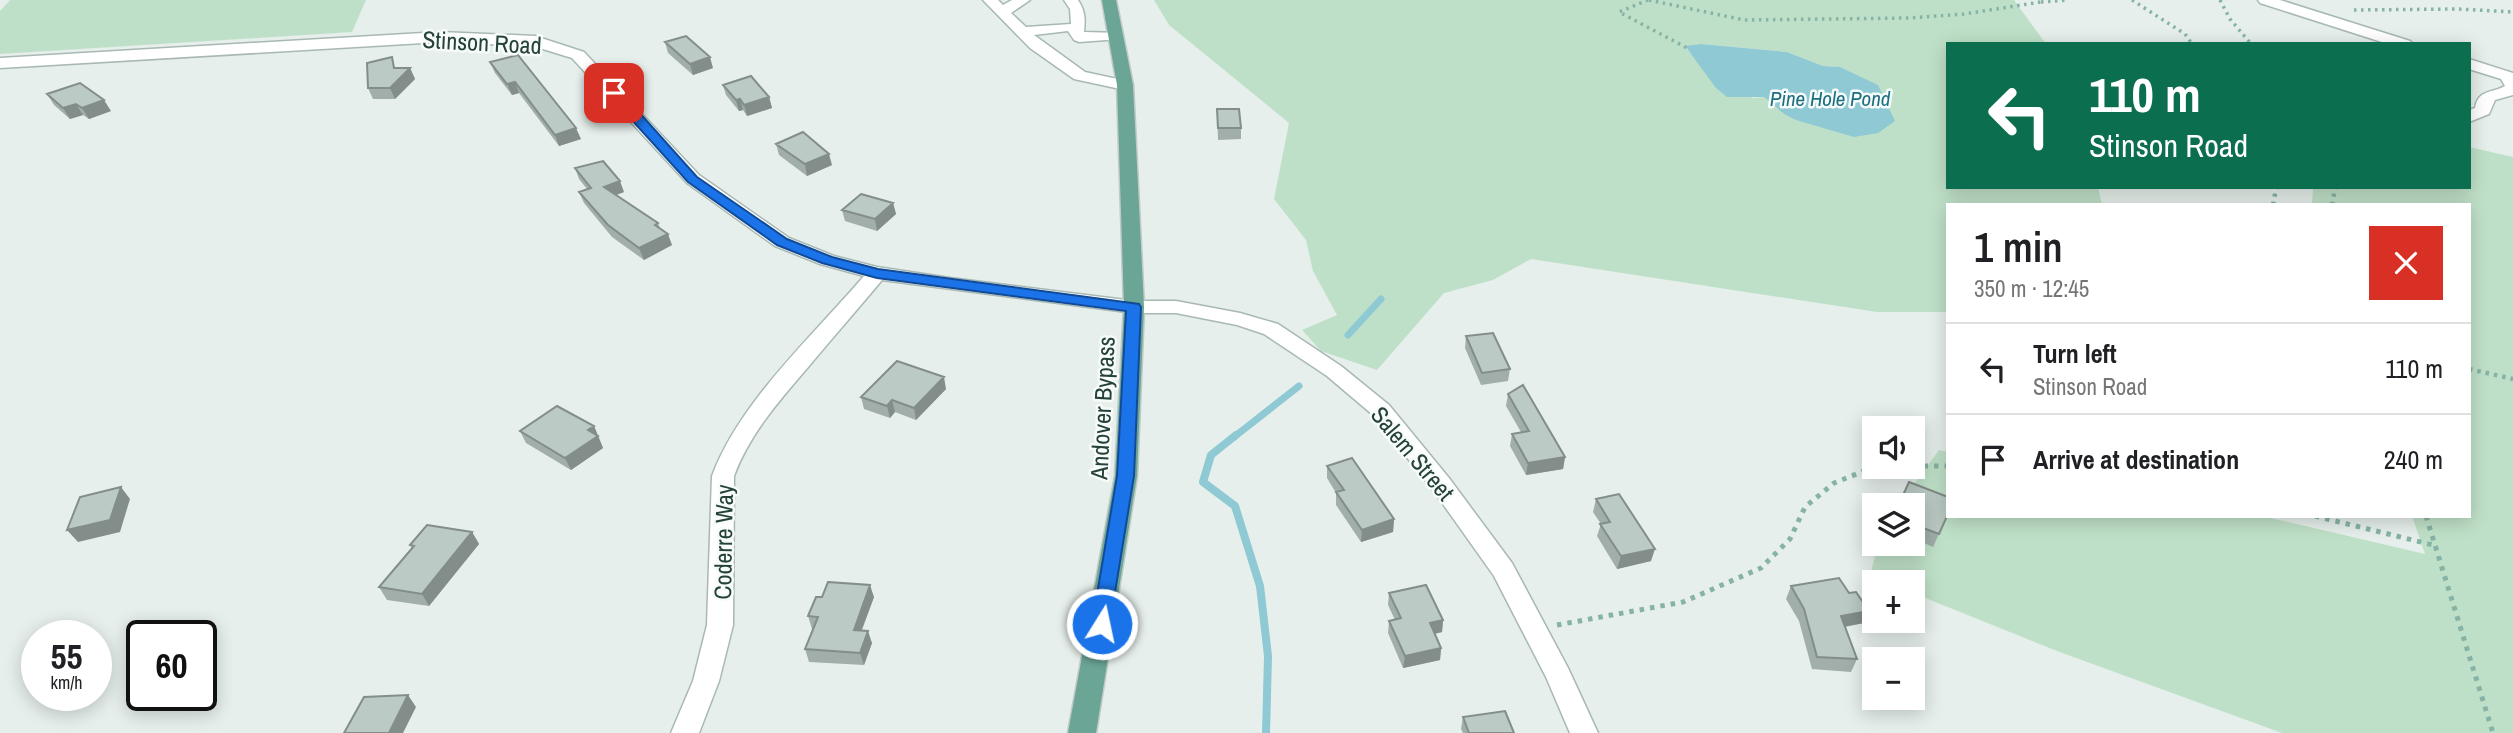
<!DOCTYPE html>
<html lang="en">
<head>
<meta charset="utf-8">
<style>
	:root { --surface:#fff; --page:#f6f6f6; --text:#202124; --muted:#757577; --line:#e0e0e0 }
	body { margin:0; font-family:"Archivo Narrow",sans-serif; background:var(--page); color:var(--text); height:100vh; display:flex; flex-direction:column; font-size:26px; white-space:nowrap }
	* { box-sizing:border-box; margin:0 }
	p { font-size:23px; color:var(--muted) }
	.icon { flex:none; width:38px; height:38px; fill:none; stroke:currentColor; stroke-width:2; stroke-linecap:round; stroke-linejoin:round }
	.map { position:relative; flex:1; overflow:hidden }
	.drawer { position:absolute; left:1946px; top:203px; width:525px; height:315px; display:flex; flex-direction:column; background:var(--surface); border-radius:0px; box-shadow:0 4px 18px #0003 }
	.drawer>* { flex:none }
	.guide { position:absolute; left:1946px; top:42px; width:525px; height:147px; border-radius:0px; box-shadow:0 4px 18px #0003; background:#0b6e4f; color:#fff; overflow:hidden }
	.fabs { position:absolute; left:1862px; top:416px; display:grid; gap:14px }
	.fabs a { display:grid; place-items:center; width:63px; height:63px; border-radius:0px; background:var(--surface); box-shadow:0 4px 18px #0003; font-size:35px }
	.speed { position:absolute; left:21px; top:620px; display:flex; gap:14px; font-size:35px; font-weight:700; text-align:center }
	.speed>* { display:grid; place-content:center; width:91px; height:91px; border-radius:50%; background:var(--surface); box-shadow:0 4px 18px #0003; line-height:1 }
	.speed small { font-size:18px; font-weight:400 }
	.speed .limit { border:4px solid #111; border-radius:10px; background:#fff; color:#111 }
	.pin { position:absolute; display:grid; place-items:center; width:60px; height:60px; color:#fff; margin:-30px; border-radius:14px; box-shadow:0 4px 10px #0006 }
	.me { position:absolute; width:77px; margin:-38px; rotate:10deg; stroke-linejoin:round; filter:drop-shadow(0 0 5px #0008) }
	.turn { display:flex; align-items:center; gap:24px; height:147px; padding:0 28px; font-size:32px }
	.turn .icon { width:91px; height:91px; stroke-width:2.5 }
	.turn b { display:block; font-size:49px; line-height:60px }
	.round { display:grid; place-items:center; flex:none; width:74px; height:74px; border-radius:0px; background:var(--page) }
	.headline { display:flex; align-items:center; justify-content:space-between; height:119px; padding:0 28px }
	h1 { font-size:42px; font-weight:600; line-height:52px }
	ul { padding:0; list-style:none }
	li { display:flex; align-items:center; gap:21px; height:91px; padding:0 28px; border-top:2px solid var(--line) }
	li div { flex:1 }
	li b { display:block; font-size:26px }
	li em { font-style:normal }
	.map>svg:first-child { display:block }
</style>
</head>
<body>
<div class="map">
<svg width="2513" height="733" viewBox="0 0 2513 733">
	<rect width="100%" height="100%" fill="#e6efeb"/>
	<path fill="#bfe0c8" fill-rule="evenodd" d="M10,0h356l-14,32 -352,22v-43z
		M1154,0h860l32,44h-98v143h150l4,18h-154v107h-71l-346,-53 -38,21 -49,13 -67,77 -56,-19 -19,-21 35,-15 -24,-44 -7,-31 -32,-41 15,-76 -120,-98zM1701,44l86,8 36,14 17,1 38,19 -58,40 -36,-12 -20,-17 -11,1 -50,-29 -18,-22z
		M2469,147l44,10v576h-231l-225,-82 -144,-58v-10h-25l-18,-7 8,-32h35v-38h-15l41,-56 9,2v64h314l163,38 -13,-38h57v-311h-157l1,-18h156z"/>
	<path fill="#8ec9d4" d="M1701,44l86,8 36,14 17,1 38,18 17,36 -17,12 -24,4 -58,-17 -12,-6 -20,-17h-37l-11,-9 -31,-42z"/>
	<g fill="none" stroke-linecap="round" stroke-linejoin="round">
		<path stroke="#8ec9d4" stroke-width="7" d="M1348,335l33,-36
			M1234,437l65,-51"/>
		<path stroke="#8ec9d4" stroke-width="8" d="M1236,435l-25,20 -8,27 32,24 25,80 8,70 -2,77"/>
		<defs>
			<path id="minor" d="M983,0h15l5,5 9,-5h18l-19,13 15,14 45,-3 -1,-15 -6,-9h14c8,12 7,21 6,32l36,1 3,3 -3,3 -41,3 -5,-2 -6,-9 -34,4 51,37 46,10 2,3 -8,5 -51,-11 -44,-31z
				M2258,0h22l130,41 3,3h-25l-128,-41z
				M440,32l95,4 49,16 115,123 90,63 45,18 43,11 73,11 184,23h42l64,12 38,11 63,42 48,39 60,73 63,85 56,105 30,65h-28l-24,-56 -52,-101 -61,-86 -60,-75 -46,-39 -63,-42 -27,-9 -61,-12h-42l-252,-33c-24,29 -49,57 -73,86 -29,34 -59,67 -75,110l-1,149 -14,56 -20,52h-28l22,-52 14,-56 5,-149c28,-75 101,-140 152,-200l-44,-12 -45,-18 -88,-63 -115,-125 -39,-12 -93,-4 -440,26v-10z
				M2469,59l44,14v22l-18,5 -6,14 -20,8v-12l6,-2c3,-19 18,-15 30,-22l-4,-7 -32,-10z"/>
			<path id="major" d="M1102,0h14l17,85 11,222 -7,169 -41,257h-28l47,-257 9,-169 -7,-222z"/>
		</defs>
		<use href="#minor" stroke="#a8b8b2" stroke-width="3"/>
		<use href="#major" stroke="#c2cac8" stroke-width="3"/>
		<path stroke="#86b3a5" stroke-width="3.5" stroke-dasharray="2.5 4.5" stroke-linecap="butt" d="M1648,0l-29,12 68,36
			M1649,0l95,20 165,-2 55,-4 77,-12 -2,-2
			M2132,0l53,34 7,10
			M2220,0l10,19 21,25
			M2041,2l26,-2
			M2354,10l104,-1 55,3
			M2275,196l2,-9
			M2334,196l2,-9"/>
		<path stroke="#86b3a5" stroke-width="4.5" stroke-dasharray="3.5 5" stroke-linecap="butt" d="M2273,205l2,-11
			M2332,205l2,-11
			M2469,369l44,10"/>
		<path stroke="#86b3a5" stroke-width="5" stroke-dasharray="4.5 6" stroke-linecap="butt" d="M1913,466h35
			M2315,516l118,29
			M2426,516l67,217
			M1557,625l126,-23 78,-34 29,-29 15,-32 29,-24 40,-16"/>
		<use href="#minor" fill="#fff" fill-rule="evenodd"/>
		<use href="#major" fill="#6aa596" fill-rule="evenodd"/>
	</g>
	<path fill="#a1aea9" d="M665,42l48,26 -20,7 -25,-22z
		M490,62l91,77 -22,7 -40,-53 -7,2 -17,-22z
		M397,68h13l5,11 -20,20h-22l-5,-11z
		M723,85l46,12 3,11 -25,8 -4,-6 -4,1 -13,-16z
		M47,94l64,17 -22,8 -6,-4 -13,4 -16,-14z
		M1217,109l24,19v11l-23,1z
		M776,144l56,21 -25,11 -28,-21z
		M575,168l49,24 -8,3 42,28 2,5 12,17 -28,15 -32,-23 -28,-34 -5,-11 8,-3 -8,-10z
		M893,203l3,11 -19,17 -32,-10 -3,-11z
		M1466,336l44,33 -2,12 -27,4 -16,-37z
		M946,389l-30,31 -21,-8 -5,6 -26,-9 -3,-12z
		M1508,394l57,63 -2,12 -37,6 -16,-29 2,-12 9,-2 -15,-26z
		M594,426l9,22 -32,22 -45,-27 -6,-12z
		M1327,466l67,53 -1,13 -32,10 -25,-37v-12l-9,-15z
		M1596,499l55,62 -34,8 -20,-33 4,-12 -8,-12z
		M1913,506l26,28 -6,13 -20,-9z
		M472,532l7,12 -50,62 -42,-6 -8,-13 33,-39 -2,-3z
		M1791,586l58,7 20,18 -5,12 -19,4 12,32 -6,13 -39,-3 -13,-48 -13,-22z
		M1389,593l54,27 -1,12 -7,2 6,14 -1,12 -37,8 -15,-35 1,-12 6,-1 -7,-15z
		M874,597l-12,33 10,13 -8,22 -55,-3 -4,-13 8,-20h-1l-4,-13z
		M1463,717l51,16h-51l-2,-4z"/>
	<path fill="#838d89" d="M710,57l3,11 -20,7 -3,-11z
		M410,68l5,11 -20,20 -5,-11z
		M515,82l4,11 -7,2 -5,-11z
		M769,97l3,11 -25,8 -3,-11z
		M740,99l3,11 -4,1 -3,-11z
		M104,100l7,11 -22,8 -7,-11z
		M76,104l7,11 -13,4 -7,-11z
		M576,128l5,11 -22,7 -4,-11z
		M829,154l3,11 -25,11 -2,-12z
		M620,181l4,11 -16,6 -4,-11z
		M893,203l3,11 -19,17 -2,-12z
		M668,234l4,11 -28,15 -5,-12z
		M944,377l2,12 -30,31 -2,-12z
		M892,400l3,12 -5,6 -3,-12z
		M594,426l9,22 -32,22 -6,-12 23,-28z
		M1565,457l-2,12 -37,6 2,-12z
		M121,487l9,12 -10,33 -42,10 -11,-12z
		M1394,519l-1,13 -32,10 1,-12z
		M472,532l7,12 -50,62 -7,-12z
		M1655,549l-4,12 -34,8 4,-13z
		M870,585l4,12 -17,45 -3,-12z
		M1869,611l-5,12 -28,5 5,-12z
		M1443,620l-1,12 -14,3 2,-12z
		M868,631l4,12 -8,22 -4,-12z
		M1441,648l-1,12 -37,8 2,-12z
		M408,695l8,12 -13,26h-14z"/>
	<path fill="#bbcac4" stroke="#838d89" stroke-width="2" d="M686,36l24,21 -20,7 -25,-22z
		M518,55l58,73 -21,7 -40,-53 -8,2 -17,-22z
		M392,57l2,11h16l-20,20h-22l-1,-25z
		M751,76l18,21 -25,8 -4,-6 -4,1 -13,-15z
		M80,83l24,17 -22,8 -6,-4 -13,4 -16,-14z
		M1217,109h22l2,19h-23z
		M803,132l26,22 -24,10 -29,-20z
		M603,161l17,20 -16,6 54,36 -3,2 13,9 -29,14 -31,-23 -29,-33 12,-4 -16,-20z
		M861,194l32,9 -18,16 -33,-9z
		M1493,333l17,36 -28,4 -16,-37z
		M897,361l47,16 -30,31 -22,-8 -5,6 -26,-9z
		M1523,385l42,72 -37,6 -16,-29 17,-3 -21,-37z
		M557,406l37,20 -6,4 10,6 -33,22 -45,-27z
		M1352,458l42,61 -32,11 -26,-38 8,-2 -17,-24z
		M1909,482l39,15v17l-9,20 -26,-10v-18h-15z
		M121,487l-11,33 -43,10 13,-33z
		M1619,494l36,55 -34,7 -21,-32 10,-2 -14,-23z
		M427,525l45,7 -50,62 -43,-7 35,-41 -4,-1z
		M1839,578l10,15 7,-1 13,19 -28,5 16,43 -40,-2 -13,-48 -13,-23z
		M828,582l42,3 -16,45 14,1 -8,22 -55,-4 13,-32 -10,-1 8,-19h6z
		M1426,585l17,35 -13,3 11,25 -36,8 -16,-35 12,-3 -12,-25z
		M408,695l-19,38h-45l20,-36z
		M1505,711l9,22h-45l-6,-16z"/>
	<path fill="#1a73e8" stroke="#114b97" stroke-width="2" d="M614,89l5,1 78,87 90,62 45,18 46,12 261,35 2,3 -7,169 -25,153 -7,2 -7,-2 -3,-5 25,-148 9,-165 -249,-33 -55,-15 -45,-18 -89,-63 -78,-86 -2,-3z"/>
	<g text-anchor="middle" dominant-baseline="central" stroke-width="5" stroke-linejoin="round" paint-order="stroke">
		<g font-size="21" font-style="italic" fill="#1c6f80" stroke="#f7fbf9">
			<text x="1830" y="98">Pine Hole Pond</text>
		</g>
		<g font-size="24" fill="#24423a" stroke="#f7fbf9">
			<text transform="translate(482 42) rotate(3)">Stinson Road</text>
			<text transform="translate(1102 408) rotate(-87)">Andover Bypass</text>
			<text transform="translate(1413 453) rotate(50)">Salem Street</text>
			<text transform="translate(723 542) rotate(-89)">Coderre Way</text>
		</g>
	</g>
</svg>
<div class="fabs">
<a><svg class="icon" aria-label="sound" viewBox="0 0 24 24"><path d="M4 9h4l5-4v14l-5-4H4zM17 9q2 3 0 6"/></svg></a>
<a><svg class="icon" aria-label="layers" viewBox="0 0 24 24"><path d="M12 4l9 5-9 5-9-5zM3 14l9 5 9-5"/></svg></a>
<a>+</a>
<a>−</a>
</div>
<div class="speed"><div>55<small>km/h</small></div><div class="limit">60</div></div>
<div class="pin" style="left:614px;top:93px;background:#d93025"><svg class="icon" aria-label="arrive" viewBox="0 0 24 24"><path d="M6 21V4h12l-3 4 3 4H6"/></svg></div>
<svg class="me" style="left:1102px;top:624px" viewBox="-20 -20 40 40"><circle r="17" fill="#1a73e8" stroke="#fff" stroke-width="3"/><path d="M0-11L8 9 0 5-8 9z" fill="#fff"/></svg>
<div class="guide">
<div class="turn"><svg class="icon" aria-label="left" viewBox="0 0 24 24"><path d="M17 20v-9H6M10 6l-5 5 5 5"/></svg><div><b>110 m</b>Stinson Road</div></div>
</div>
<section class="drawer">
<div class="headline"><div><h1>1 min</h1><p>350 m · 12:45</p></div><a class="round" style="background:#d93025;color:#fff"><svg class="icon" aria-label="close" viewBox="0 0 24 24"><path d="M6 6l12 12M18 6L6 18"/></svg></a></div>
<ul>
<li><svg class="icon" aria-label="left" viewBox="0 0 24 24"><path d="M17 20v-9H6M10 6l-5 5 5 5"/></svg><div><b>Turn left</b><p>Stinson Road</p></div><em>110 m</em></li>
<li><svg class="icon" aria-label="arrive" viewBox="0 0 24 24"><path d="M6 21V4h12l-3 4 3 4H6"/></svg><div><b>Arrive at destination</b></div><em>240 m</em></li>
</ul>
</section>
</div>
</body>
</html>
